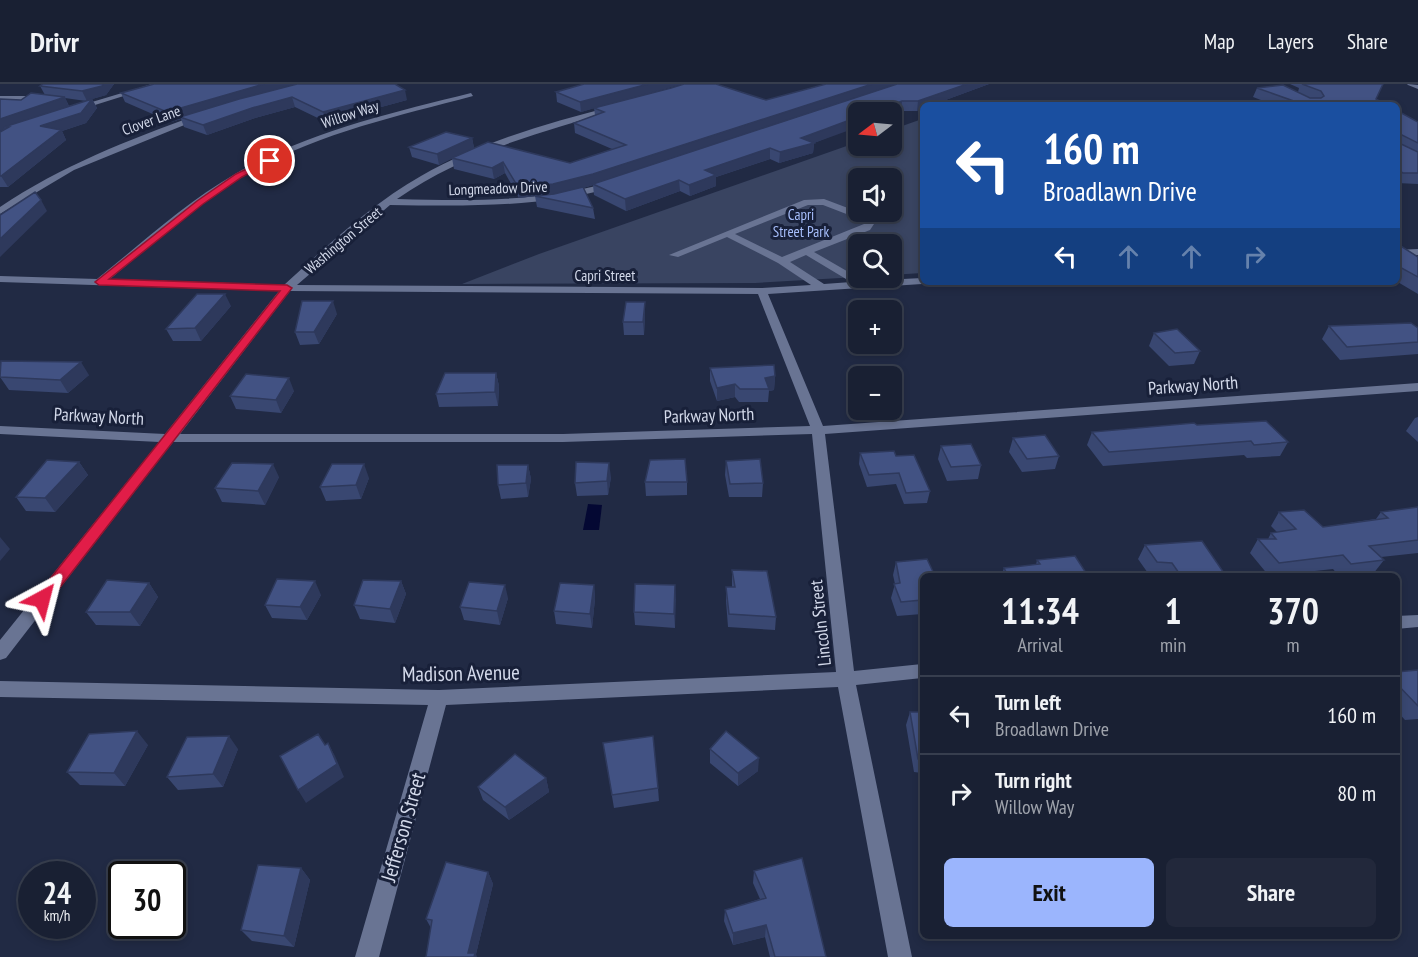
<!DOCTYPE html>
<html lang="en">
<head>
<meta charset="utf-8">
<style>
	:root { --surface:#192033; --page:#22283b; --text:#f1f3f6; --muted:#9fa3ac; --line:#373e4e; --accent:#9bb5fd }
	body { margin:0; font-family:"PT Sans Narrow",sans-serif; background:var(--page); color:var(--text); height:100vh; display:flex; flex-direction:column; font-size:22px; white-space:nowrap }
	* { box-sizing:border-box; margin:0 }
	p { font-size:20px; color:var(--muted) }
	.icon { flex:none; width:33px; height:33px; fill:none; stroke:currentColor; stroke-width:2; stroke-linecap:round; stroke-linejoin:round }
	.map { position:relative; flex:1; overflow:hidden }
	.sheet { position:absolute; left:920px; top:489px; width:480px; height:366px; display:flex; flex-direction:column; background:var(--surface); border-radius:9px; box-shadow:0 3px 9px #0003,0 0 0 2px var(--line) }
	.sheet>* { flex:none }
	.hud { position:absolute; left:920px; top:18px; width:480px; height:183px; border-radius:9px; box-shadow:0 3px 9px #0003,0 0 0 2px var(--line); background:#1a4fa0; color:#fff; overflow:hidden }
	.needle { width:39px; rotate:254deg }
	.tools { position:absolute; left:848px; top:18px; display:grid; gap:12px }
	.tools a { display:grid; place-items:center; width:54px; height:54px; border-radius:9px; background:var(--surface); box-shadow:0 3px 9px #0003,0 0 0 2px var(--line); font-size:30px }
	.speed { position:absolute; left:18px; top:777px; display:flex; gap:12px; font-size:30px; font-weight:700; text-align:center }
	.speed>* { display:grid; place-content:center; width:78px; height:78px; border-radius:50%; background:var(--surface); box-shadow:0 3px 9px #0003,0 0 0 2px var(--line); line-height:1 }
	.speed small { font-size:15px; font-weight:400 }
	.speed .limit { border:3px solid #111; border-radius:9px; background:#fff; color:#111 }
	.pin { position:absolute; display:grid; place-items:center; width:51px; height:51px; color:#fff; margin:-26px; border:3px solid #fff; border-radius:50%; box-shadow:0 2px 6px #0007 }
	.me { position:absolute; width:66px; margin:-33px; rotate:38deg; stroke-linejoin:round; filter:drop-shadow(0 0 4px #0008) }
	.turn { display:flex; align-items:center; gap:21px; height:126px; padding:0 24px; font-size:27px }
	.turn .icon { width:78px; height:78px; stroke-width:2.5 }
	.turn b { display:block; font-size:42px; line-height:51px }
	.lanes { display:flex; align-items:center; height:57px; padding:0 24px; background:#0003; justify-content:center; gap:30px; direction:ltr }
	.lanes .off { opacity:.35 }
	.eta { display:flex; justify-content:space-evenly; align-items:center; height:102px; text-align:center }
	.eta b { font-size:36px; font-weight:700; line-height:42px }
	.button { display:flex; gap:12px; margin-top:auto; padding:12px 24px }
	.button a { flex:1; height:69px; border-radius:9px; background:var(--accent); color:#111; font-size:24px; font-weight:700; line-height:69px; text-align:center }
	.button a+a { background:var(--page); color:var(--text) }
	ul { padding:0; list-style:none }
	li { display:flex; align-items:center; gap:18px; height:78px; padding:0 24px; border-top:2px solid var(--line) }
	li div { flex:1 }
	li b { display:block; font-size:22px }
	li em { font-style:normal }
	header { display:flex; align-items:center; gap:36px; box-sizing:border-box; height:84px; padding:0 30px; background:var(--surface); border-bottom:2px solid var(--line) }
	header strong { font-size:28px }
	nav { display:flex; gap:33px; margin-inline-start:auto; font-size:21px }
	.map>svg:first-child { display:block }
</style>
</head>
<body>
<header>
<strong>Drivr</strong>
<nav><a>Map</a><a>Layers</a><a>Share</a></nav>
</header>
<div class="map">
<svg width="1418" height="873" viewBox="0 0 1418 873">
	<rect width="100%" height="100%" fill="#212a44"/>
	<path fill="#394461" fill-rule="evenodd" d="M922,35v154l-31,2v-31h-33v33l-103,6 -293,1 77,-30 319,-112v4h33v-16zM858,94h33v34h-33z"/>
	<path fill="#040833" d="M588,420l14,1 -3,25h-16z"/>
	<g fill="none" stroke-linecap="round" stroke-linejoin="round">
		<path fill="#697493" fill-rule="evenodd" d="M152,0h10l-83,26 -7,-2z
			M1407,0l11,1v4l-10,-4z
			M471,9l2,3c-79,21 -162,39 -233,82 -47,29 -88,67 -130,101l174,6c43,-39 86,-80 137,-109 59,-34 127,-53 193,-70l3,4c-77,22 -154,43 -220,89 78,2 139,3 215,-17l3,1v4c-75,21 -149,19 -225,18l-93,80 465,3 49,-3 -33,-22 -51,-26 -49,20 -9,-2 135,-55 20,-1 45,17 5,8 -4,6 -56,22 50,29 58,-3v4h5l-5,2 -154,10 55,132 595,-43v8l-593,43 29,237 68,-7v14l-66,7 56,272h-24l-50,-270 -392,18 -67,252h-24l73,-252 -428,-8v-16l439,9 397,-18 -24,-238 -249,8h-390l-167,216 -6,2v-20l159,-198 -159,-8v-8l165,8 114,-143 -279,-9v-6l97,3c45,-36 88,-76 138,-105 72,-42 156,-61 236,-81zM808,121h15l39,15 2,4 -82,33 -47,-23zM806,171l45,27 -27,2 -34,-22zM290,207l468,3 52,132 -247,8h-383z
			M0,12h42l4,2 -4,2h-42z
			M197,31l7,2 -130,53 -74,44v-7c61,-41 128,-67 197,-92z
			M1418,165v6l-22,1v-6z
			M1418,531v12l-22,2v-13z"/>
	</g>
	<path fill="#394771" fill-rule="evenodd" d="M43,0h71l-8,11 -14,4 5,9 -11,15 -24,8 4,9 -58,47h-8v-55l5,-2 -5,1 21,-31 24,-5 -5,-9zM65,14l21,3 -17,5z
		M584,0h98l-79,22 163,-6 60,-16h163l-57,21h-10v4l-5,2h-16l-10,4v-3l-77,31 -1,10 -34,10 -9,-4 -54,18v9l-26,10 -10,-5 -54,20 -32,-16 -1,-10 -10,3 10,20 2,11 -58,-12 -2,-11 -16,2 -14,-25 -11,6 -40,-10 -2,-11 -13,7 -27,-8 -3,-10 63,-9 2,10 96,15 42,-14 -37,-16 -1,-10 21,-8 -1,-7 -13,4 -24,-10 -1,-10z
		M1290,0h93l-7,15 10,6h-112l-21,-8 4,-9 41,4 1,-4z
		M121,9l286,7 -81,22 -31,-15 -40,11 -48,17 -23,-8 -3,-8 -10,3 -46,-20z
		M1396,26l22,12v62l-21,-1z
		M1396,159l22,14v37l-22,-13z
		M231,222l-30,35h-28l-7,-12z
		M337,230l-18,30 -19,1 -5,-13z
		M645,230l-1,21h-20l-1,-13z
		M1329,242l89,2v26l-78,6 -18,-21z
		M1154,249l46,18 -6,13 -25,2 -20,-20z
		M710,284l65,8 -1,14 -5,1 -1,11h-29l-4,-5 -18,4 -7,-20z
		M496,289l3,13 -1,20 -59,1 -3,-13z
		M89,291l-21,18 -59,-3 -9,-13z
		M294,307l-13,22 -45,-4 -6,-13z
		M1418,333v25l-12,-11 9,-13z
		M1197,341l91,17 -8,14 -33,2 -3,-3 -141,11 -16,-21 5,-13z
		M1013,354l46,18 -4,13 -33,3 -13,-20z
		M941,362l40,19 -3,14 -31,2 -9,-22z
		M860,369l36,3 34,35 -3,12 -23,1 -8,-20 -29,3 -8,-23z
		M726,377l37,22 -1,14h-33l-4,-22z
		M79,378l9,13 -33,37 -29,-1 -10,-14z
		M528,381l3,14 -3,18 -27,2 -3,-14z
		M279,393l-14,28 -43,-3 -7,-14z
		M611,393l-3,18 -31,1 -2,-13z
		M369,394l-8,21 -35,2 -6,-14z
		M645,398h42v13l-41,1z
		M1418,423v46l-37,4 3,3 -11,14 -16,2h-18l-6,-7 -64,7 -19,-23 8,-14h10l3,-6 6,-1 -6,-6 8,-14 44,15 53,-8 5,-7z
		M1145,461l81,31h-76l-12,-17z
		M1037,476l51,16h-87l3,-8 32,-3z
		M896,478l26,14v38l-25,2 -6,-18 4,-14 -2,-9z
		M732,486l44,47 -1,13 -47,-3 -2,-26v-14h6z
		M401,497l5,13 -11,29 -35,-4 -6,-14z
		M149,499l9,14 -18,29 -44,-1 -10,-13z
		M594,501l1,14 -3,29 -36,-4 -2,-13z
		M675,501v43l-40,-3 -1,-13z
		M321,511l-14,25 -35,-2 -7,-13z
		M508,514l-8,27 -36,-5 -4,-13z
		M1418,586v49l-13,1 -9,-10v-38z
		M910,628h12v61l-8,-1 -8,-47z
		M603,659l55,45 1,13 -45,7z
		M148,661l-23,41 -45,-1 -13,-13z
		M238,665l-15,38 -45,3 -11,-13z
		M710,665l48,22 -20,15 -28,-23z
		M546,694l3,14 -40,28 -26,-20 -5,-13z
		M301,784l9,12 -16,67 -42,-6 -11,-11z
		M754,787l72,86h-56l-5,-20 -32,8 -9,-24 1,-11 35,-11 -7,-16z
		M488,788l5,12 -17,70 -45,-26 -5,-9z"/>
	<path fill="#2e395c" d="M103,0h11l-8,11 -14,4 5,9 -11,15 -24,8 4,9 -58,47 -7,-11 39,-50 47,-25 -5,-10z
		M264,0h41l-125,33 1,2 -10,3 -4,-10z
		M648,0h34l-101,28 -1,-10z
		M872,0h27l-305,101 -39,10 -20,1 -16,2 -1,-11z
		M967,0h22l-57,21h-10v4l-5,2 1,-10z
		M405,6l2,10 -81,22 -3,-10z
		M65,13l4,10 -65,20 1,2 -5,2v-12z
		M292,13l3,10 -40,11 -48,17 -4,-10 49,-17z
		M902,17l-1,10 -10,4v-3h-20z
		M858,33v10l-44,16 -1,10 -34,10 1,-11 21,-14z
		M472,54l2,10 -35,17 -2,-11z
		M770,64v11l-54,18v9l-26,10 -1,-11 16,-15z
		M503,78l2,11 -11,6 -2,-11z
		M679,96l1,11 -54,20 -1,-12z
		M41,116l6,11 -47,46v-18z
		M225,210l6,12 -30,35 -6,-13z
		M333,217l4,13 -18,30 -5,-12z
		M645,218v12l-1,21 -1,-13z
		M81,278l8,13 -21,18 -8,-13z
		M496,289l3,13 -1,20 -3,-14z
		M775,292l-1,14 -5,1 -4,-13z
		M289,294l5,13 -13,22 -5,-13z
		M735,300v13l-18,4v-13z
		M79,378l9,13 -33,37 -10,-14z
		M609,379l2,14 -3,18 -1,-14z
		M273,380l6,13 -14,28 -7,-14z
		M364,380l5,14 -8,21 -5,-14z
		M528,381l3,14 -3,18 -2,-14z
		M0,453l10,12 -10,12z
		M315,497l6,14 -14,25 -7,-13z
		M401,497l5,13 -11,29 -5,-14z
		M149,499l9,14 -18,29 -10,-14z
		M505,501l3,13 -8,27 -3,-14z
		M594,501l1,14 -3,29 -2,-14z
		M675,501l1,14 -1,29 -1,-14z
		M137,647l11,14 -23,41 -11,-13z
		M229,652l9,13 -15,38 -10,-13z
		M328,659l7,13 9,21 -38,26 -8,-13z
		M759,674l-1,13 -20,15v-13z
		M546,694l3,14 -40,28 -4,-13z
		M301,784l9,12 -16,67 -10,-11z
		M488,788l5,12 -17,70 1,3h-7l-2,-4z
		M766,841l-1,12 -32,8v-12z"/>
	<path fill="#425283" stroke="#2e395c" stroke-width="1.5" d="M43,0h60l-1,2 -20,5 -42,-5z
		M154,0h110l-97,28 -46,-19z
		M297,0h98l10,6 -82,22 -31,-15 -40,11 -49,17 -23,-8 59,-18z
		M584,0h64l-68,18 -24,-10z
		M684,0h32l50,16 60,-16h46l-279,90 -40,10 -35,3 -15,-25 -11,6 -40,-10 36,-16 82,21 56,-18 -52,-22 30,-11 -10,-4 77,-20z
		M897,0h70l-49,17h-16l-31,11h-13v5l-57,21 13,5 -34,9 -10,-4 -65,22 11,5 -27,10 -10,-5 -54,19 -32,-15z
		M1302,0h81l-7,15 10,6h-81l-48,-17 26,-3 27,13h11l3,-2 -3,-5z
		M31,9l34,4 -65,22v-20l21,1z
		M92,15l-11,14 -41,13 21,4 -60,46h-1v-44l9,-5h-5z
		M1396,26l22,12v21l-16,-8h-2l-1,8 19,9v21h-15l-7,-4z
		M446,48l26,6 -35,16 -28,-7z
		M583,103l10,21 -58,-12 19,-2z
		M35,108l6,8 -41,39v-24z
		M1396,159l22,14v20l-22,-12z
		M197,210h28l-30,34 -29,1z
		M302,217h31l-19,31h-19z
		M626,218h19l-2,20h-20z
		M1411,239l7,5v14l-71,5 -18,-21z
		M1177,245l23,22 -25,2 -21,-20z
		M1,277l80,1 -21,18 -60,-3z
		M774,281l1,11 -10,2 4,11h-29l-5,-5 -18,4 -7,-20z
		M445,289h51l-1,19 -59,2z
		M246,290l43,4 -13,22 -46,-4z
		M1266,337l22,21 -34,3 -3,-4 -142,11 -17,-20 102,-9 3,2z
		M1045,351l14,21 -32,3 -14,-21z
		M971,360l10,21 -30,2 -10,-21z
		M894,367l2,5 18,-1 16,36 -24,2 -7,-20 -30,2 -9,-22z
		M685,375l2,23h-42l5,-22z
		M760,375l3,24 -33,1 -4,-23z
		M47,376l32,2 -34,36 -29,-1z
		M576,378l33,1 -2,18 -32,2z
		M232,379l41,1 -15,27 -43,-3z
		M332,380h32l-8,21 -36,2z
		M497,381h31l-2,18 -28,2z
		M1418,423v33l-49,6 15,14 -33,4 -8,-9 -64,8 -21,-24h18l-5,-6 25,-4 -17,-17 25,-2 19,17 65,-9 -7,-6z
		M1202,457l24,35h-45l-9,-13 -15,-1 -12,-17z
		M1075,472l13,20h-80l-4,-8 36,-4 -3,-4z
		M927,475l8,17h-13v24l-21,2 -7,-18 6,-1 -4,-21z
		M732,486l35,1 9,46 -47,-3 -3,-27h9z
		M277,495l38,2 -15,26 -35,-2z
		M107,496l42,3 -19,29h-44z
		M363,496l38,1 -11,28 -36,-4z
		M469,498l36,3 -8,26 -37,-4z
		M560,499l34,2 -4,29 -36,-3z
		M635,500l40,1 -1,29 -40,-2z
		M1418,586v36l-22,-23v-11z
		M910,628h12v47h-4z
		M137,647l-23,42 -47,-1 22,-38z
		M726,647l33,27 -21,15 -28,-24z
		M318,650l7,11 3,-2 9,21 -39,26 -18,-34z
		M229,652l-16,38 -46,3 20,-40z
		M653,652l5,52 -46,7 -9,-52z
		M515,670l31,24 -41,29 -27,-20z
		M802,774l24,99h-51l-9,-32 -33,8 -8,-23 41,-12 -12,-27z
		M446,778l42,10 -20,81h7l-1,4h-48l6,-37 -6,-1z
		M258,781l43,3 -17,68 -43,-6z"/>
	<path fill="#e11d48" stroke="#92132f" stroke-width="1.5" d="M267,75l6,2 -31,16 -39,27 -94,75 178,6 5,3 -244,315h-11l-2,-4 2,-4 243,-304 -181,-6 -4,-3 102,-81 39,-27z"/>
	<g text-anchor="middle" dominant-baseline="central" stroke-width="6" stroke-linejoin="round" paint-order="stroke">
		<g font-size="15" fill="#d3d9ea" stroke="#182039">
			<text transform="translate(350 30) rotate(-18)">Willow Way</text>
			<text transform="translate(151 36) rotate(-20)">Clover Lane</text>
			<text transform="translate(498 104) rotate(-2)">Longmeadow Drive</text>
			<text transform="translate(343 156) rotate(-40)">Washington Street</text>
			<text x="605" y="191">Capri Street</text>
		</g>
		<g font-size="15" fill="#a7befb" stroke="#182039">
			<text x="801" y="130">Capri<tspan x="801" dy="17">Street Park</tspan></text>
		</g>
		<g font-size="18" fill="#d3d9ea" stroke="#182039">
			<text transform="translate(1193 301) rotate(-4)">Parkway North</text>
			<text transform="translate(709 331) rotate(-2)">Parkway North</text>
			<text transform="translate(99 332) rotate(3)">Parkway North</text>
			<text transform="translate(820 539) rotate(-96)">Lincoln Street</text>
		</g>
		<g font-size="21" fill="#d3d9ea" stroke="#182039">
			<text transform="translate(461 589) rotate(-1)">Madison Avenue</text>
			<text transform="translate(403 743) rotate(-74)">Jefferson Street</text>
		</g>
	</g>
</svg>
<div class="tools">
<a><svg class="needle" viewBox="-14 -14 28 28"><path d="M0-13l5 13h-10z" fill="#e53935"/><path d="M0 13l5-13h-10z" fill="#9fa3ac"/></svg></a>
<a><svg class="icon" aria-label="sound" viewBox="0 0 24 24"><path d="M4 9h4l5-4v14l-5-4H4zM17 9q2 3 0 6"/></svg></a>
<a><svg class="icon" aria-label="search" viewBox="0 0 24 24"><circle cx="10" cy="10" r="6"/><path d="M15 15l6 6"/></svg></a>
<a>+</a>
<a>−</a>
</div>
<div class="speed"><div>24<small>km/h</small></div><div class="limit">30</div></div>
<div class="pin" style="left:270px;top:77px;background:#d93025"><svg class="icon" aria-label="arrive" viewBox="0 0 24 24"><path d="M6 21V4h12l-3 4 3 4H6"/></svg></div>
<svg class="me" style="left:42px;top:515px" viewBox="-20 -20 40 40"><path d="M0-17L14 15 0 8-14 15z" fill="#e11d48" stroke="#fff" stroke-width="4"/></svg>
<div class="hud">
<div class="turn"><svg class="icon" aria-label="left" viewBox="0 0 24 24"><path d="M17 20v-9H6M10 6l-5 5 5 5"/></svg><div><b>160 m</b>Broadlawn Drive</div></div>
<div class="lanes"><svg class="icon" aria-label="left" viewBox="0 0 24 24"><path d="M17 20v-9H6M10 6l-5 5 5 5"/></svg><svg class="icon off" aria-label="ahead" viewBox="0 0 24 24"><path d="M12 20V5M6 11l6-6 6 6"/></svg><svg class="icon off" aria-label="ahead" viewBox="0 0 24 24"><path d="M12 20V5M6 11l6-6 6 6"/></svg><svg class="icon off" aria-label="right" viewBox="0 0 24 24"><path d="M7 20v-9h11M14 6l5 5-5 5"/></svg></div>
</div>
<section class="sheet">
<div class="eta">
<div><b>11:34</b><p>Arrival</p></div>
<div><b>1</b><p>min</p></div>
<div><b>370</b><p>m</p></div>
</div>
<ul>
<li><svg class="icon" aria-label="left" viewBox="0 0 24 24"><path d="M17 20v-9H6M10 6l-5 5 5 5"/></svg><div><b>Turn left</b><p>Broadlawn Drive</p></div><em>160 m</em></li>
<li><svg class="icon" aria-label="right" viewBox="0 0 24 24"><path d="M7 20v-9h11M14 6l5 5-5 5"/></svg><div><b>Turn right</b><p>Willow Way</p></div><em>80 m</em></li>
</ul>
<div class="button"><a>Exit</a><a>Share</a></div>
</section>
</div>
</body>
</html>
